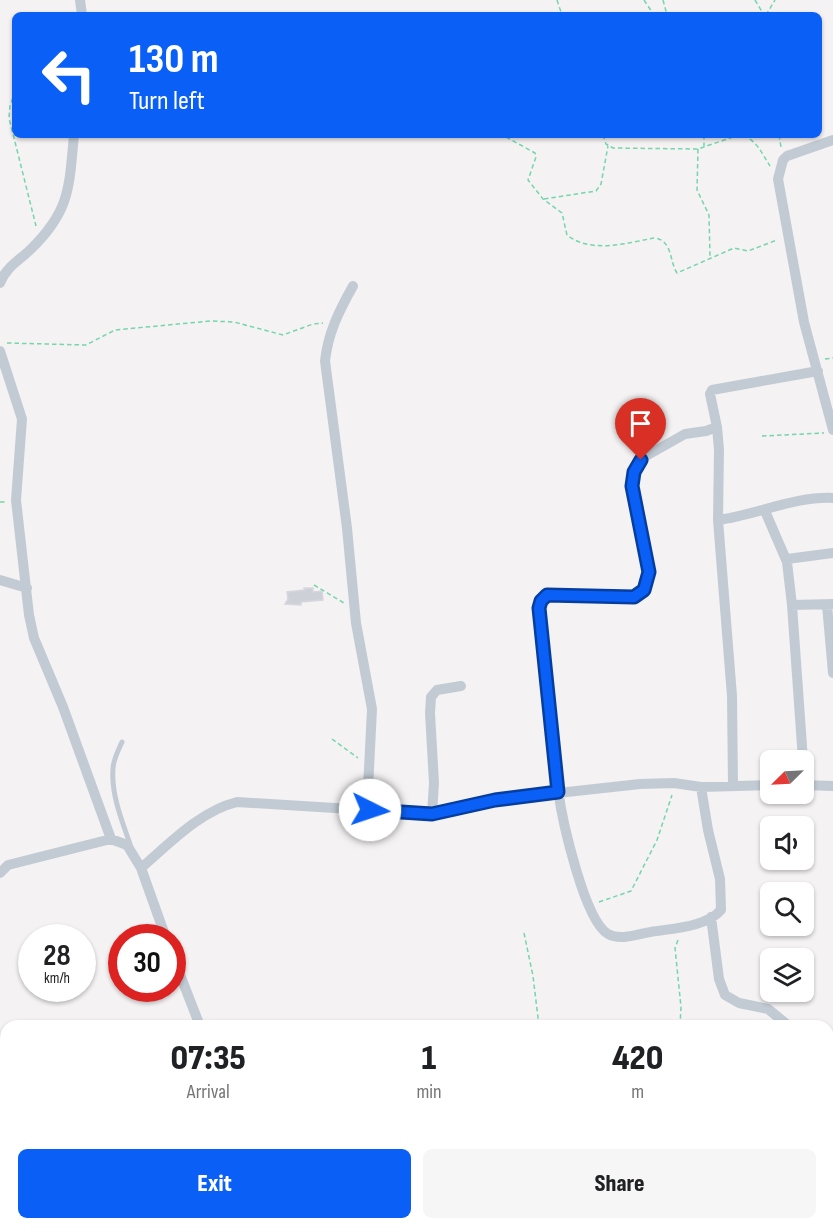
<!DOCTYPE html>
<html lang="en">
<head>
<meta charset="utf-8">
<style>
	:root { --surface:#fff; --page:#f6f6f6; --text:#202124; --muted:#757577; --accent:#0a60f6 }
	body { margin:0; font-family:"Sofia Sans Condensed",sans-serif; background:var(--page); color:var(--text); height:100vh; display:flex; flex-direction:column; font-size:22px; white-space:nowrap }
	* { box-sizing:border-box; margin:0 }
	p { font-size:20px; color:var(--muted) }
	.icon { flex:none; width:33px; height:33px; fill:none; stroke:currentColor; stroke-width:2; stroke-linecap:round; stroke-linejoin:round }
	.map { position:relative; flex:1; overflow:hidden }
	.side { position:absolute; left:0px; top:1020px; width:834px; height:210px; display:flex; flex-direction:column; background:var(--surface); border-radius:18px 18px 0 0; box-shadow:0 2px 4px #0004 }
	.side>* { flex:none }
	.guide { position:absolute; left:12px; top:12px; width:810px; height:126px; border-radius:9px; box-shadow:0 2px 4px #0004; background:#0a60f6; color:#fff; overflow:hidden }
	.needle { width:39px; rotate:246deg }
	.tools { position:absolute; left:760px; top:750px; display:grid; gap:12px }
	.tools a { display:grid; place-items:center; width:54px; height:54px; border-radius:9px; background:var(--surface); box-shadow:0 2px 4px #0004; font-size:30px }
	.speed { position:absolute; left:18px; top:924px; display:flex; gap:12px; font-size:30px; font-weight:700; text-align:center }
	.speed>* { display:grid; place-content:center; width:78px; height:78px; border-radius:50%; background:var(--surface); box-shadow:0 2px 4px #0004; line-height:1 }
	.speed small { font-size:15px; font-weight:400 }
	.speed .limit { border:9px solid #d22; background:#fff; color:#111 }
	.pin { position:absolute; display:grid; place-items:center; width:51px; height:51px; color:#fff; margin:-62px -26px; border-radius:50% 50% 50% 0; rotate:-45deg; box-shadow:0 0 6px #0007 }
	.pin .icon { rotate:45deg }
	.me { position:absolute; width:66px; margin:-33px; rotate:94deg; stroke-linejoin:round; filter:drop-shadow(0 0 4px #0008) }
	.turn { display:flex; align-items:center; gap:21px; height:126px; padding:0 18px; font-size:27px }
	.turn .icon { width:78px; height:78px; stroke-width:2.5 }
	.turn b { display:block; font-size:42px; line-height:51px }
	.eta { display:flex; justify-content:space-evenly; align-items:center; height:102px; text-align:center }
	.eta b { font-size:36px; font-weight:800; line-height:42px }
	.primary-button { display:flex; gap:12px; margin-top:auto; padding:12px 18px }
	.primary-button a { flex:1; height:69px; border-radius:9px; background:var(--accent); color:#fff; font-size:24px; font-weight:800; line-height:69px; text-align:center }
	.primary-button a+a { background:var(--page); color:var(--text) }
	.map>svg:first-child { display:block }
</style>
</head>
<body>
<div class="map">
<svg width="833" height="1230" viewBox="0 0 833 1230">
	<rect width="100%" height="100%" fill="#f4f2f2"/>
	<path fill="#ced0d8" stroke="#d6d7de" stroke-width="1.5" d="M304,588h9v4l9,-1 1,9 -22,2v3l-16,-1 3,-5 -1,-7 17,-2z"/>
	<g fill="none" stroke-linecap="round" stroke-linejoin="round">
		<path stroke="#73d6ac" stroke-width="1.5" stroke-dasharray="4.5 3" stroke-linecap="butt" d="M557,0l5,15
			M644,0l10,15
			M663,0l4,15
			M755,0l9,15
			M766,15l9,-15
			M15,91l-5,15 -1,12 27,108
			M603,135l3,9 7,4 85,1 41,-14c17,3 22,17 31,31
			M704,135v11
			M779,135l2,12
			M506,137l29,16 1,4 -8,23 15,19 19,14 5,22c24,19 60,8 87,3 19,2 15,23 23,35l57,-25 14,3 29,-11
			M698,149l-1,41 12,25 1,42
			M544,199l52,-8 5,-7 7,-38
			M7,343l79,2 29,-15 95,-9 24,1 49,13 30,-11 10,-1
			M825,359l8,-1
			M762,436l62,-3
			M0,502h6
			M314,585l30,18
			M332,739l26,19
			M599,902l32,-11 26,-51 15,-45
			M524,933l9,43 6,50
			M678,940l-3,8 6,59 -1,19"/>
		<path stroke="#c2cbd4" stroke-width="5" d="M122,742c-4,9 -9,18 -9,27 -2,25 9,52 17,75
			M459,1224v6"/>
		<path stroke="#c2cbd4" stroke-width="10" d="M80,0l2,15
			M833,140l-46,16 -4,4 -5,19 26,143 29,108
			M0,283c6,-16 20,-23 31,-34 40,-39 38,-63 43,-114
			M353,286c-14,25 -25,47 -28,75l22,167 9,95 16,86 -4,80 2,21
			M0,351l22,68 -6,81 13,115 5,23 29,69 48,132 16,6 14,23
			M765,511l22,51 5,43 11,155
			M718,520c38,-5 77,-24 115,-22
			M787,559l46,-6
			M0,580l27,8
			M792,605l41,-1
			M827,605l6,68
			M804,785l29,1
			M733,786l-1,-90 -14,-176 1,-70 -2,-23 -7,-33 2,-4 106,-19
			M701,787l7,43 12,49 1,31c-14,16 -44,18 -64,21 -14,1 -35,11 -49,3 -24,-14 -46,-115 -50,-144 -9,-60 -13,-122 -19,-182l2,-7 6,-6 87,2c11,-5 13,-13 15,-25l-17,-86 2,-14 12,-16 39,-22 21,-3 11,-4
			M432,814l2,-31 -4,-70 1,-16 6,-7 24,-4
			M0,873l8,-8 103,-26
			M711,917l8,62 6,16 14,8 29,6 21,17
			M166,938l-25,-70c28,-24 59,-57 96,-66l195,12 63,-14 145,-16 34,-1 27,4 70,-2
			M172,954l28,72
			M828,1061l5,2
			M0,1200h6
			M233,1224v6
			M655,1224l48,6"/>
	</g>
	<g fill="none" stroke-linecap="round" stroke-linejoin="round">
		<defs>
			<path id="route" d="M370,810l62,4 63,-14 63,-8 -19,-184 2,-7 6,-6 87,2 10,-7 5,-18 -17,-86 2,-14 7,-12"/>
		</defs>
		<use href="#route" stroke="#063ea0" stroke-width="15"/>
		<use href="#route" stroke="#0a60f6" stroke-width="10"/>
	</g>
</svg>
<div class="tools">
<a><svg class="needle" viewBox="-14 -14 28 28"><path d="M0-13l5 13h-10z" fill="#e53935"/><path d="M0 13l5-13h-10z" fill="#757577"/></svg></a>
<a><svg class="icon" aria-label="sound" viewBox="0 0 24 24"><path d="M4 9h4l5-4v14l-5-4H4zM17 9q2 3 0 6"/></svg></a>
<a><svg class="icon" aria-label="search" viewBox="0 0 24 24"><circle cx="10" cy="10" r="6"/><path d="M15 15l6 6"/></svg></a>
<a><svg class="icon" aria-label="layers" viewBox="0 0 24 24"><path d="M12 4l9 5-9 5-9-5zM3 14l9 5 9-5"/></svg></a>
</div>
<div class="speed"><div>28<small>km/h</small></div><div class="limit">30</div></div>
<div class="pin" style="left:641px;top:460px;background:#d93025"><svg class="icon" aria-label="arrive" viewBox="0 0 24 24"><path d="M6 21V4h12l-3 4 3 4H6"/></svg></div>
<svg class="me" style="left:370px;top:810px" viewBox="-20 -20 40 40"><circle r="19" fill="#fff"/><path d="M0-13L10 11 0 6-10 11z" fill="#0a60f6"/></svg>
<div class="guide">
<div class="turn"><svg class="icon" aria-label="left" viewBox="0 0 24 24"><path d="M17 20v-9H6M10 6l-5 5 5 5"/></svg><div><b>130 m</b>Turn left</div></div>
</div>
<section class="side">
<div class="eta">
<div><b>07:35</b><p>Arrival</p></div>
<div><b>1</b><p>min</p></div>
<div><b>420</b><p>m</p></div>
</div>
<div class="primary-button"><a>Exit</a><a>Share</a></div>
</section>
</div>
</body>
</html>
